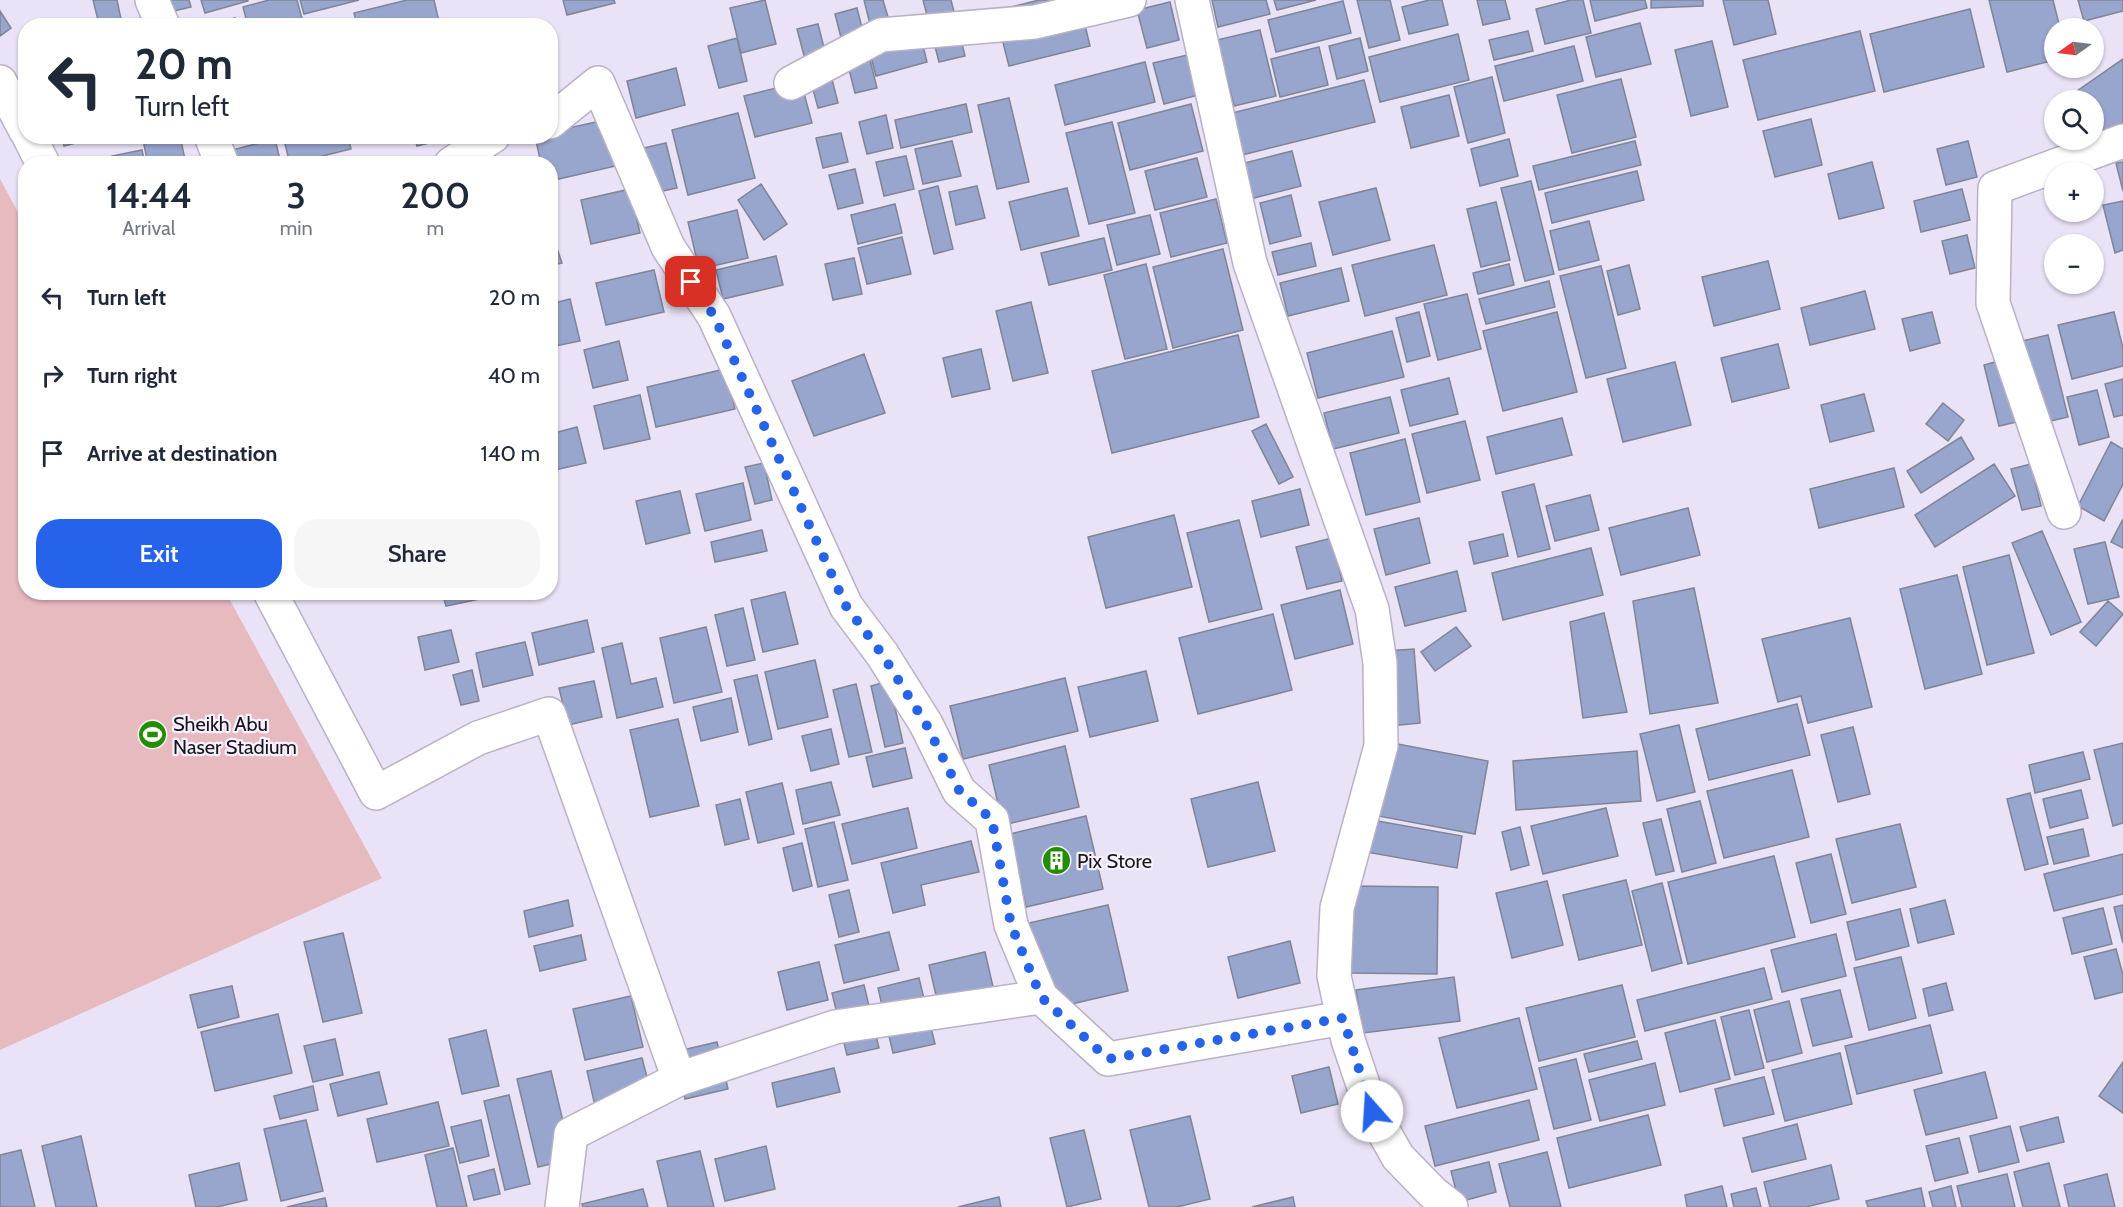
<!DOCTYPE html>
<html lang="en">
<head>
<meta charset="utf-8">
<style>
	:root { --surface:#fff; --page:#f6f6f7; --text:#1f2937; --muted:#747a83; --accent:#2563eb }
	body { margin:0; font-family:Cabin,sans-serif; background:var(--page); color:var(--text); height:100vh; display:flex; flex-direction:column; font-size:22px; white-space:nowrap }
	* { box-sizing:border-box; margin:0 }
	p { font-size:20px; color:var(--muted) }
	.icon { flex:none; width:33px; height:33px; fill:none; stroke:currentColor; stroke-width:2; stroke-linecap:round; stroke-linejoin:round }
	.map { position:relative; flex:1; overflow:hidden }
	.panel { position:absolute; left:18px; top:156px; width:540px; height:444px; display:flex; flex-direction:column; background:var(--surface); border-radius:24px; box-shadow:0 2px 4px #0004 }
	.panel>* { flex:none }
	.guide { position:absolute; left:18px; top:18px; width:540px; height:126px; border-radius:24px; box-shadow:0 2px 4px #0004; background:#fff; color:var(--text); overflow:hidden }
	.needle { width:39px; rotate:256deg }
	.tools { position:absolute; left:2044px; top:18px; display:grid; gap:12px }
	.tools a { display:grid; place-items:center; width:60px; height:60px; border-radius:50%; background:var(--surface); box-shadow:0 2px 4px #0004; font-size:30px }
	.pin { position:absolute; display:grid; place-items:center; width:51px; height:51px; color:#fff; margin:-26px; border-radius:12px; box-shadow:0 3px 9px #0006 }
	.me { position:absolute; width:66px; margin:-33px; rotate:341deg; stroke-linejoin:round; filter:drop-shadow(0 0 4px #0008) }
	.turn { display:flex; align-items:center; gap:21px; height:126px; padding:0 18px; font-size:27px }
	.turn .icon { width:78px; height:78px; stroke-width:2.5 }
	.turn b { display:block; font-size:42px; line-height:51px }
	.eta { display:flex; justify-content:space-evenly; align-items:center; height:102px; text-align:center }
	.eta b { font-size:36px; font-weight:600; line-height:42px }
	.cta { display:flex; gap:12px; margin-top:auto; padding:12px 18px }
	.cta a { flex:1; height:69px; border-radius:24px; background:var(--accent); color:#fff; font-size:24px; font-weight:600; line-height:69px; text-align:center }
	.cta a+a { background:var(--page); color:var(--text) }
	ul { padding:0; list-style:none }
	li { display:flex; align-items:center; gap:18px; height:78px; padding:0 18px }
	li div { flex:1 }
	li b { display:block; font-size:22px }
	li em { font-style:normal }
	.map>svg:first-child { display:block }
</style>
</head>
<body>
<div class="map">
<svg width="2123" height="1207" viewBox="0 0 2123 1207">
	<rect width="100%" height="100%" fill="#eae2f6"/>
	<path fill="#e7bac0" d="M0,179l25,46 1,367 200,1 156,285 -382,172z"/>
	<path fill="#98a5cd" stroke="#7f8597" stroke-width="1.5" d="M93,0h24l4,19 -22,5z
		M161,0h28l2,7 -26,6z
		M201,0h47v1l-43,12z
		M269,0h28l7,26h-56l-5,-19z
		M300,0h59l-55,14z
		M407,0h27l6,26h-83l-3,-13z
		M563,0h51l1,3 -48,12z
		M765,0l11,44 -35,9 -11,-45z
		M864,0h19l7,24 -19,4z
		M923,0h28l14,56 -26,6z
		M1039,0h40l11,46 -81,20 -14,-55z
		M1212,0h54l4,14 -52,13z
		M1274,0h42l-39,10z
		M1357,0h33l10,40 -31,8z
		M1429,0h13l6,25 -39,9 -7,-27z
		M1477,0h28l5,19 -27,6z
		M1571,0h12l8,33 -46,11 -9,-35z
		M1590,0h55l2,8 -52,13z
		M1651,0h52v6l-52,2z
		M1723,0h45l8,34 -42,11z
		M1989,0h64l7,28h-5v32l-48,12z
		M2078,0h45v11l-39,10z
		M1343,1l8,32 -75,19 -8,-32z
		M1170,2l9,38 -32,8 -10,-38z
		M857,8l20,80 -22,5 -20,-79z
		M1970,9l14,58 -100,25 -14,-58z
		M0,11l11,17 -11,8z
		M150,16l2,10h-31l-1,-3z
		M235,18l2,8h-31z
		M1640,23l11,41 -55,13 -10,-40z
		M818,24l20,79 -20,5 -21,-79z
		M918,25l9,37 -51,14 -10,-38z
		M1260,30l16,66 -42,10 -17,-66z
		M1528,31l5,20 -39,9 -5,-20z
		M1860,31l15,60 -117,29 -15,-60z
		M1458,34l11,46 -89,22 -11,-45z
		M737,38l10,43 -28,7 -11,-42z
		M1360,38l8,33 -31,8 -8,-33z
		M1712,41l16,66 -37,9 -16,-66z
		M1574,46l9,35 -79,20 -9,-35z
		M1319,47l9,38 -48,12 -9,-38z
		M1192,54l10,40 -38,10 -11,-41z
		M2123,59v90l-32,18 -19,-27h22v-40h-30z
		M1145,62l10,40 -90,23 -10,-40z
		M676,68l9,37 -49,13 -9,-37z
		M1492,77l13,56 -37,10 -14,-56z
		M1621,79l15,58 -64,16 -15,-58z
		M1364,80l11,42 -133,33 -10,-42z
		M801,82l11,41 -57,14 -11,-41z
		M1449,95l10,41 -48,12 -10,-41z
		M1009,98l20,84 -32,7 -19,-84z
		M966,104l6,28 -71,16 -6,-28z
		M1191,104l12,47 -73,19 -12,-47z
		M738,113l17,65 -67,17 -16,-65z
		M886,115l7,33 -26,6 -8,-32z
		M610,119l10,46 -70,16v-17h-9l-6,-28h15v-4z
		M1811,119l11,46 -47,12 -12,-46z
		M1112,122l23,91 -46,11 -23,-91z
		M841,133l7,29 -25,6 -7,-30z
		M62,136h41l-39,10z
		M158,136h22l6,28h-38l-5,-24z
		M283,136h65l3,13 -61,15z
		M414,136h42l-39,10z
		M275,139l6,25h-50l-3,-13z
		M1509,139l9,37 -38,10 -9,-37z
		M952,141l9,35 -38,8 -8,-35z
		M1635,141l6,24 -102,25 -6,-24z
		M1968,141l9,36 -31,8 -9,-36z
		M666,143l11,45 -28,6 -10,-45z
		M142,150l3,14h-31l-2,-8z
		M1292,151l9,35 -51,13 -9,-35z
		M906,156l8,33 -30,7 -8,-34z
		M1197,158l10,39 -52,13 -10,-39z
		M1872,162l12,46 -45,11 -11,-45z
		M2123,162v29l-7,-28z
		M855,169l8,34 -25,6 -9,-34z
		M1637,171l7,29 -92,23 -7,-30z
		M1531,181l23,93 -29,7 -24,-93z
		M761,184l26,40 -23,16 -26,-40z
		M938,186l15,63 -19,5 -15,-63z
		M977,186l8,32 -29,7 -7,-33z
		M1067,188l12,48 -58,14 -12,-48z
		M1376,188l14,52 -57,15 -14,-53z
		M630,189l10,44 -49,11 -10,-44z
		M1962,189l8,31 -49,12 -7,-31z
		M1291,195l10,41 -31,8 -10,-41z
		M1216,199l11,44 -56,14 -11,-44z
		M2123,201v49l-8,3 -12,-48z
		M1496,202l14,58 -29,7 -14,-58z
		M895,204l7,29 -44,11 -7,-29z
		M737,210l11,48 -49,11 -11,-47z
		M1150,215l10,39 -43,11 -10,-40z
		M1589,221l10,39 -40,10 -9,-39z
		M550,228l12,35 -12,3z
		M1967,235l8,33 -25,6 -8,-33z
		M902,237l9,37 -44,10 -9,-36z
		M1104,238l8,32 -63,15 -8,-32z
		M1311,243l5,23 -38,9 -6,-23z
		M1434,245l13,50 -82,21 -13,-51z
		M1223,249l20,81 -70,18 -20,-81z
		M776,256l7,29 -60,14 -7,-29z
		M854,258l8,36 -29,6 -8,-36z
		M1768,261l12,48 -66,17 -12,-49z
		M1146,264l21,85 -42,10 -21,-84z
		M1509,264l5,21 -36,9 -5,-21z
		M1629,265l11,44 -22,6 -11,-44z
		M1601,266l25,102 -40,10 -26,-102z
		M1341,268l8,33 -61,15 -8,-33z
		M654,270l10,42 -58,13 -10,-42z
		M1549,281l6,26 -69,17 -7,-25z
		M1865,291l10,38 -65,16 -9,-37z
		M1467,294l14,55 -43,11 -14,-56z
		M570,299l10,42 -30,6v-43z
		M1031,302l17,71 -35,8 -17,-70z
		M1419,312l11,44 -23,6 -11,-44z
		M1557,312l20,80 -74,19 -20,-80z
		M1932,312l8,31 -30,8 -8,-32z
		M2114,312l9,36v18l-51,13 -14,-54z
		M1392,331l12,46 -86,21 -11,-45z
		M1238,335l21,82 -147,36 -20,-82z
		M2048,335l20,82 -26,6 -20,-82z
		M619,341l9,39 -35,8 -9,-38z
		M1778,344l11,44 -57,14 -11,-44z
		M981,349l9,40 -38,8 -9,-39z
		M864,354l21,59 -71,23 -22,-55z
		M2006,359l15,62 -22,5 -15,-61z
		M1675,362l16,63 -68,17 -16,-63z
		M725,369l10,40 -79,18 -9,-40z
		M1449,378l9,36 -48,12 -9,-36z
		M2123,379v36l-9,2 -9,-33z
		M2097,390l12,47 -30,8 -12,-48z
		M1864,394l10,37 -44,11 -9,-37z
		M640,395l10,44 -46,10 -10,-43z
		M1390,397l9,36 -66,16 -9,-36z
		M1943,403l21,17 -16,21 -22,-17z
		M1562,418l10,37 -76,19 -9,-37z
		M1465,421l15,59 -53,13 -15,-59z
		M1266,424l27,53 -14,7 -27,-53z
		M577,427l9,36 -36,8v-37z
		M1961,437l13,22 -53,34 -14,-22z
		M1405,439l15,63 -54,13 -16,-62z
		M2111,442l12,7v35l-19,37 -26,-15z
		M764,463l8,37 -17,4 -10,-37z
		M1994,464l21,32 -80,51 -20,-32z
		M2031,464l10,42 -19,4 -11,-41z
		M1894,468l10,39 -85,21 -9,-39z
		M743,483l8,37 -46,11 -9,-37z
		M1534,484l16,65 -32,8 -16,-65z
		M1300,489l9,36 -48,12 -9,-36z
		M680,491l10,42 -44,11 -10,-43z
		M1590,495l9,35 -44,11 -9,-35z
		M1688,508l12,47 -79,20 -12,-47z
		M1174,515l18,72 -86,21 -18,-71z
		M1419,518l11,45 -44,12 -12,-46z
		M2123,519v29l-12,-6z
		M1239,520l23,89 -53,13 -22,-89z
		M762,530l5,21 -52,11 -4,-20z
		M2042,531l39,91 -30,13 -39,-92z
		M1503,534l5,22 -34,8 -5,-22z
		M1332,538l10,43 -35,8 -11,-42z
		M2105,542l14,55 -31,7 -14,-55z
		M1591,548l12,47 -100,25 -11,-47z
		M2009,555l25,98 -47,12 -24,-98z
		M1457,571l9,40 -61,15 -10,-39z
		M1957,575l25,99 -57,15 -25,-100z
		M1694,588l24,115 -68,11 -17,-113z
		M1340,590l13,54 -58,15 -14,-54z
		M442,592h56l1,3 -53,11z
		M785,592l13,52 -35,8 -12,-52z
		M2108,601l15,13 -27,32 -16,-14z
		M743,608l12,52 -28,6 -12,-51z
		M1604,613l23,99 -44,6 -13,-96z
		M1273,614l19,76 -94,24 -19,-76z
		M1850,618l22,89 -64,16 -7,-27 -23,6 -16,-63z
		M587,620l7,32 -55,13 -7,-32z
		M706,627l16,65 -48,11 -14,-65z
		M1456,627l15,19 -36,25 -14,-19z
		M451,630l8,32 -34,8 -7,-33z
		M525,642l8,33 -50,12 -7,-34z
		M622,643l9,41 25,-6 7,29 -46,11 -15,-70z
		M1414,649l6,74 -30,3 -5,-75z
		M815,660l13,57 -50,12 -13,-57z
		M472,670l7,31 -18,4 -8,-30z
		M1146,671l12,50 -68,16 -12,-50z
		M757,675l15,64 -23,6 -15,-65z
		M1065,678l13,53 -115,28 -13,-53z
		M594,681l8,36 -34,8 -9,-37z
		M889,681l14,62 -18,4 -14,-61z
		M856,684l16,68 -23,5 -16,-67z
		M731,698l7,34 -37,9 -8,-34z
		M1797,704l13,51 -101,25 -13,-51z
		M678,719l21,87 -49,11 -20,-87z
		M1679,725l16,67 -38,9 -17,-67z
		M1853,727l17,67 -32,8 -17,-67z
		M831,729l8,35 -28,7 -9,-35z
		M1387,742l101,19 -13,73 -102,-19z
		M2123,743v80l-10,3 -19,-76z
		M1065,746l14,61 -76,18 -14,-60z
		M905,748l7,30 -39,9 -7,-30z
		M1637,751l4,50 -125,9 -3,-49z
		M2083,752l7,27 -55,14 -6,-28z
		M1792,770l17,67 -85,21 -17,-67z
		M831,782l9,33 -37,9 -7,-34z
		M1258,782l17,69 -67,16 -17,-68z
		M782,783l12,51 -36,9 -12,-51z
		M2081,790l7,28 -38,10 -7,-29z
		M2030,793l18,71 -23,6 -18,-71z
		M740,799l9,40 -24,6 -9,-40z
		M1700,801l16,62 -34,9 -15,-63z
		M908,808l9,40 -65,16 -10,-40z
		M1606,808l12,48 -75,18 -12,-48z
		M1086,816l17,73 -77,18 -16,-73z
		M1661,819l13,52 -18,4 -13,-52z
		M1372,820l90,16 -5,32 -91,-16z
		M834,822l14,58 -30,7 -13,-58z
		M1900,824l16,63 -64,16 -16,-64z
		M1520,827l9,38 -18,5 -9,-38z
		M2083,829l6,27 -35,8 -7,-27z
		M971,841l8,31 -58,13 4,20 -32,8 -12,-50z
		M802,843l10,43 -19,5 -10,-43z
		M1831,854l15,60 -35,9 -15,-60z
		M2123,854v40l-69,17 -10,-37z
		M1774,856l21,81 -107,27 -20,-82z
		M1626,880l16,65 -63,15 -16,-65z
		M1547,881l16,64 -51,13 -16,-65z
		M1662,883l20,80 -30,8 -20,-80z
		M1349,886l89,1 -1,87 -89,-1z
		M849,890l10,42 -20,5 -10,-42z
		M568,900l5,26 -44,11 -5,-26z
		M1945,900l9,34 -36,9 -8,-34z
		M1108,905l20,86 -78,18 -21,-86z
		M2123,905v38l-9,-36z
		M2103,908l9,36 -40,10 -9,-36z
		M1900,909l9,37 -53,14 -9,-38z
		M889,932l10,38 -55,13 -9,-38z
		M343,933l19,80 -39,9 -19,-80z
		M1836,934l10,42 -64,16 -11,-42z
		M581,935l5,25 -46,11 -6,-25z
		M1290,941l10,42 -62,15 -10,-41z
		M2116,949l7,26v17l-28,7 -11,-42z
		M985,952l9,39 -56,13 -9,-39z
		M1901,957l15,61 -47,12 -15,-62z
		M819,962l9,38 -41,10 -9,-38z
		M1764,968l8,31 -127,32 -8,-31z
		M1454,977l6,44 -97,12 -7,-43z
		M919,978l16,66 -42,9 -15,-65z
		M1946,983l7,27 -24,6 -6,-27z
		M864,985l15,63 -32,7 -15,-62z
		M1622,985l13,52 -96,24 -13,-53z
		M232,986l7,31 -41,11 -8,-33z
		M1840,990l12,47 -39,9 -12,-47z
		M631,996l12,51 -58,13 -12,-51z
		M1789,1001l13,52 -35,9 -13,-52z
		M1749,1010l15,58 -29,7 -14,-58z
		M278,1014l14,59 -77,18 -14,-59z
		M1519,1018l18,71 -80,19 -18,-70z
		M1715,1020l15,59 -50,13 -15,-59z
		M1930,1025l12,48 -85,21 -12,-48z
		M486,1030l13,56 -37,8 -13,-55z
		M335,1039l8,36 -30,7 -9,-36z
		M1637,1041l5,18 -53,13 -5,-18z
		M717,1042l11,47 -43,10 -11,-47z
		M1840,1053l12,51 -67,17 -13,-51z
		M642,1058l10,38 -56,14 -9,-39z
		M1576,1059l15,61 -37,9 -15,-61z
		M2123,1062v51l-24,-17z
		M1655,1063l10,42 -65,16 -11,-41z
		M1329,1067l9,37 -37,9 -9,-37z
		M834,1068l6,24 -63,15 -5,-24z
		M551,1071l21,88 -34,8 -21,-88z
		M379,1072l8,32 -49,12 -8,-32z
		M1985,1072l12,46 -71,17 -12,-45z
		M1764,1077l10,37 -50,12 -9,-37z
		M313,1086l5,24 -38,9 -6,-23z
		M509,1095l21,89 -25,6 -21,-89z
		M1529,1100l10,40 -104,26 -10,-40z
		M438,1102l11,44 -72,16 -10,-43z
		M1648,1115l13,50 -92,23 -12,-50z
		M1190,1116l20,83 -33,8h-28l-19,-77z
		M2058,1117l6,25 -37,9 -7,-24z
		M306,1120l17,71 -42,10 -17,-72z
		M481,1120l8,36 -29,7 -9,-36z
		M1797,1124l9,35 -54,13 -9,-34z
		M2010,1126l9,36 -40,10 -9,-36z
		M1084,1130l17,69 -34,8 -17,-69z
		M81,1136l16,71h-41l-14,-61z
		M1959,1138l9,35 -33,8 -9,-35z
		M766,1146l9,43 -50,12 -10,-42z
		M453,1148l14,59h-30l-12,-52z
		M21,1150l14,57h-35v-52z
		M700,1151l14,56h-46l-11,-46z
		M1547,1152l14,55h-51l-11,-43z
		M1489,1162l7,30 -37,10 -8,-31z
		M239,1163l8,37 -30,7h-21l-7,-32z
		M2049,1163l11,44h-37l-9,-35z
		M1831,1165l8,34 -33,8h-36l-6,-25z
		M494,1169l6,25 -26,6 -6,-24z
		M2007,1174l8,33h-53l-5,-21z
		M2107,1174l8,33h-46l-5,-22z
		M1722,1186l5,21h-40l-2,-12z
		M1951,1186l5,21h-23l-4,-15z
		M1756,1188l5,19h-27l-3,-13z
		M1921,1188l4,19h-57l-2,-6z
		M643,1189l5,18h-65l-1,-3z
		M999,1197l2,10h-43z
		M1293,1197l2,10h-43z
		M325,1198l2,9h-40z"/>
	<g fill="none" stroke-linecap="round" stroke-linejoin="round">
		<defs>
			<path id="street" d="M152,0l11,26
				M1192,0l58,263 122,346 8,54 1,83 -44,162 -3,68 14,64 24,71 26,46 35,36 18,14
				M0,82l26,49
				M791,83l90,-48 154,-13 94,-22
				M550,122l48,-39 70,164 46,69 132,290 36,48 44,70 33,67 33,29 19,105 30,72 -206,30 -156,52
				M29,136l14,28
				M211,136l11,28
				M451,164l42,-28
				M2064,512l-71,-209 2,-115 128,-47
				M270,592l106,201 102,-55 71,-24 130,365 -108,55 -9,73
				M1041,997l67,62 235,-41"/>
		</defs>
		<use href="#street" stroke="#b9b1c5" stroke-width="36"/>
		<use href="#street" stroke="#fff" stroke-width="33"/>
	</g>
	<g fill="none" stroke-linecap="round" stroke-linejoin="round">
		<path stroke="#2563eb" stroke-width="10" stroke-dasharray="0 18" d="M691,282l23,34 132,290 36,48 44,70 33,66 33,30 19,105 30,72 67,62 235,-41 29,93"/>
	</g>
	<defs>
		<symbol id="stadium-disc" viewBox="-11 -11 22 22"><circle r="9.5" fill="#258c06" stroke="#f6f1fd"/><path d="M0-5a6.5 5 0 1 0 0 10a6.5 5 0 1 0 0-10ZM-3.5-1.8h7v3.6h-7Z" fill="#fff"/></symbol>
		<symbol id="building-disc" viewBox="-11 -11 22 22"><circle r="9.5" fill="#258c06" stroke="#f6f1fd"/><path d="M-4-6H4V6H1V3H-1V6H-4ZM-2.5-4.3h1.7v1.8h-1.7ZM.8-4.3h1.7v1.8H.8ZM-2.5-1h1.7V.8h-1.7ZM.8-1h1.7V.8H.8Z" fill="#fff"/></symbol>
	</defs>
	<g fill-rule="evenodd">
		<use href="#stadium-disc" x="136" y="718" width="33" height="33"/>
		<use href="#building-disc" x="1040" y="844" width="33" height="33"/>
	</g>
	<g text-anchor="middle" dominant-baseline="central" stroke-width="4.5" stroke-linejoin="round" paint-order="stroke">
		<g font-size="20" fill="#18151c" stroke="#f6f1fd" text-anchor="start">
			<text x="173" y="724">Sheikh Abu<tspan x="173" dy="23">Naser Stadium</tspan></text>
			<text x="1077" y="861">Pix Store</text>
		</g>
	</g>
</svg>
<div class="tools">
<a><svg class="needle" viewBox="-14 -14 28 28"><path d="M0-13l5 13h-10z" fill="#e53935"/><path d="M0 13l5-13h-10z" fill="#747a83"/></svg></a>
<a><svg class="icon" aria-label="search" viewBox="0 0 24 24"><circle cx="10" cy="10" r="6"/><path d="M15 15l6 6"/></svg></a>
<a>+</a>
<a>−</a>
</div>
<div class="pin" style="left:691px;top:282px;background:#d93025"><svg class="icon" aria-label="arrive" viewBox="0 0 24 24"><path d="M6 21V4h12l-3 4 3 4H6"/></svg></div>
<svg class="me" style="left:1372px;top:1111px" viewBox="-20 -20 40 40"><circle r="19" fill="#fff"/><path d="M0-13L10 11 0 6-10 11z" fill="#2563eb"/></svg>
<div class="guide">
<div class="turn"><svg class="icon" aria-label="left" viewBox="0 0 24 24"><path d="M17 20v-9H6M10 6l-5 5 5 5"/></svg><div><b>20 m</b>Turn left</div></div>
</div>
<section class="panel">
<div class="eta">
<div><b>14:44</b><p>Arrival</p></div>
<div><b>3</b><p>min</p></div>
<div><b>200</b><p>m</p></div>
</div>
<ul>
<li><svg class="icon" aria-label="left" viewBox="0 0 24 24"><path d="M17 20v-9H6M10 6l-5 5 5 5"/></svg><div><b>Turn left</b></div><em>20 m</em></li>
<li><svg class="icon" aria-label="right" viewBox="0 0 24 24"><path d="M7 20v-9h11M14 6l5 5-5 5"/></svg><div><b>Turn right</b></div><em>40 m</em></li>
<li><svg class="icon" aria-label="arrive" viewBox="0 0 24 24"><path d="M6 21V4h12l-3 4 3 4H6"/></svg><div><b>Arrive at destination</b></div><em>140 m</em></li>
</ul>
<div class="cta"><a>Exit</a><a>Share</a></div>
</section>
</div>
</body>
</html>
